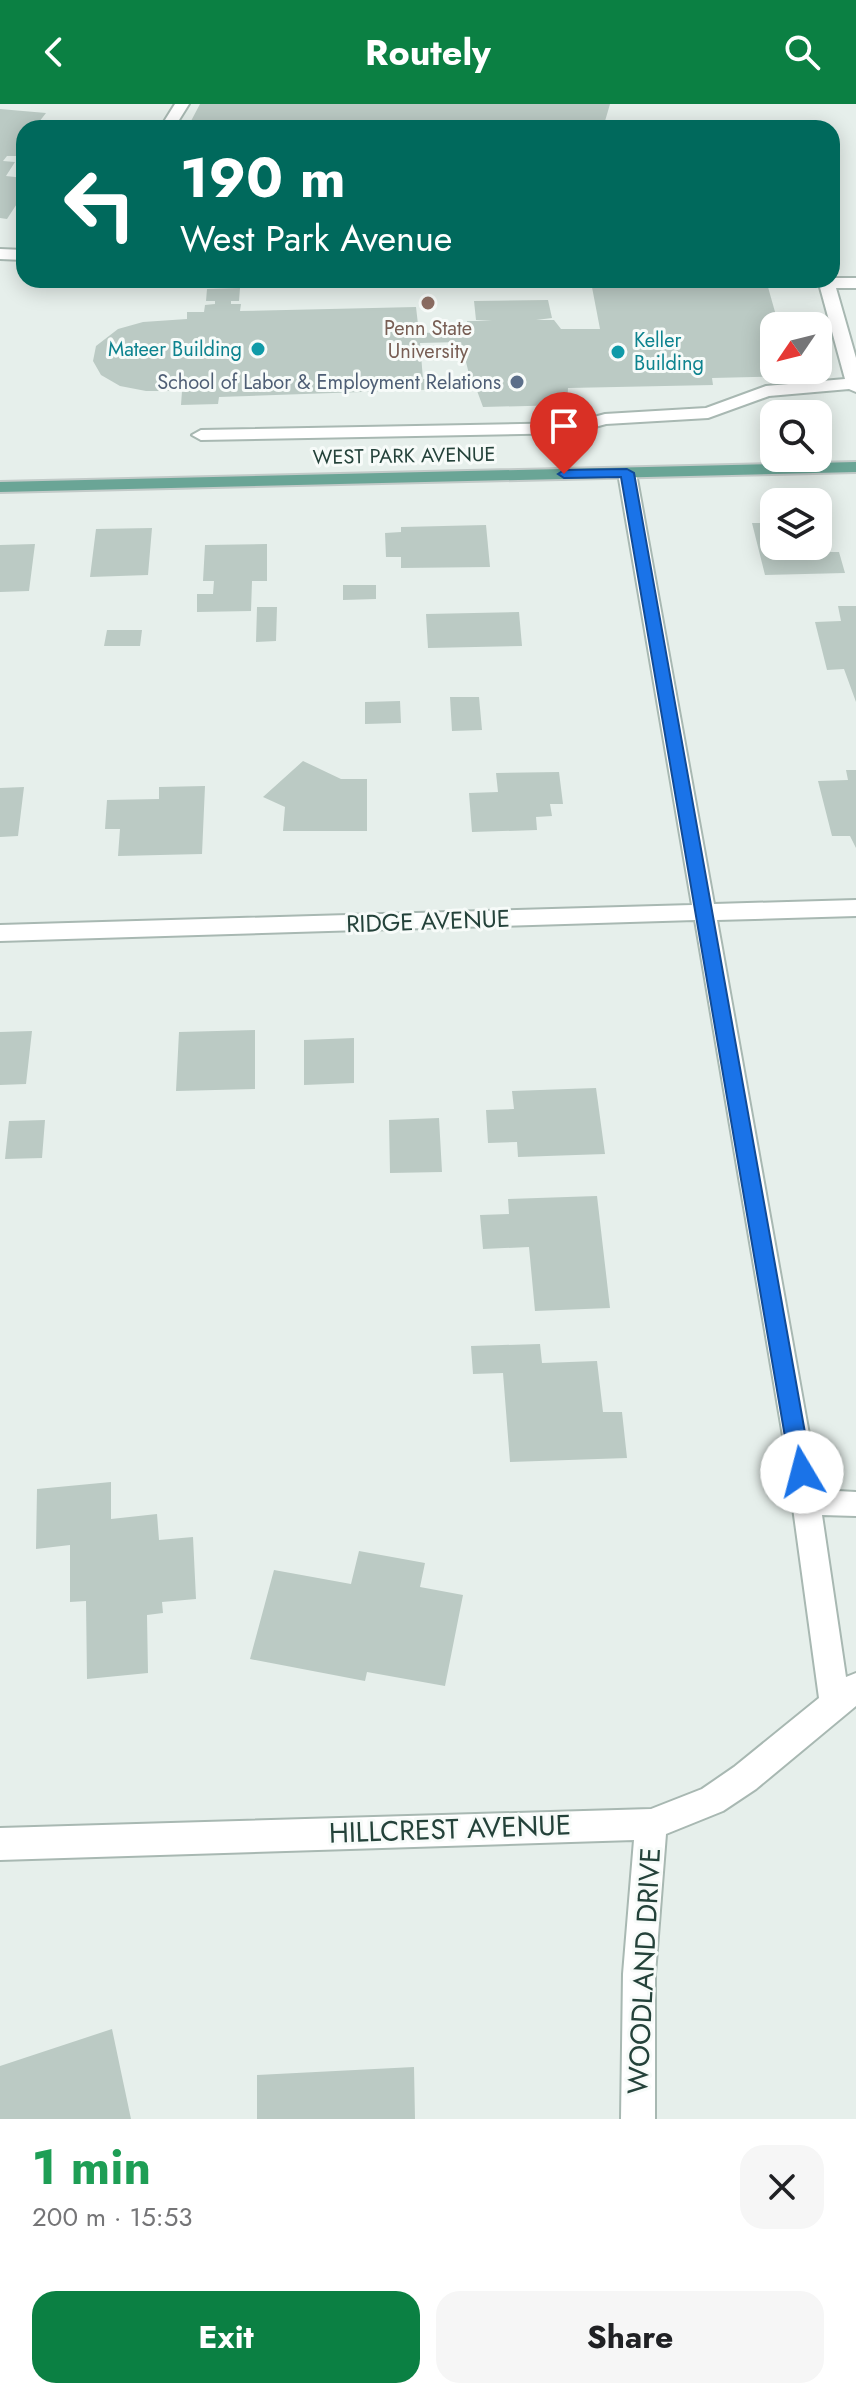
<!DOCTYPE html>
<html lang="en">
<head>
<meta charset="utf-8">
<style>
	:root { --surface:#fff; --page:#f6f6f6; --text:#202124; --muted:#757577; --accent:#0b8043 }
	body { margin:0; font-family:Jost,sans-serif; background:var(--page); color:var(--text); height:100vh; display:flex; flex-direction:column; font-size:30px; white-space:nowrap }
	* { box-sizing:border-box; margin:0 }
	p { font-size:26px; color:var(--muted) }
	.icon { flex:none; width:44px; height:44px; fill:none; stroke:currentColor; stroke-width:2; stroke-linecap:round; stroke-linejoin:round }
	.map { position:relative; height:2015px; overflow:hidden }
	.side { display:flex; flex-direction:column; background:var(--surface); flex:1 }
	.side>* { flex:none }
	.guide { position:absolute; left:16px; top:16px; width:824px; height:168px; border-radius:24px; box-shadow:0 4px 20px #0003; background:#00695c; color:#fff; overflow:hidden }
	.needle { width:52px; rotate:235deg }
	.fabs { position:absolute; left:760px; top:208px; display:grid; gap:16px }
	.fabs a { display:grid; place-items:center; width:72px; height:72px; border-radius:16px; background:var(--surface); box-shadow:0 4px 20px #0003; font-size:40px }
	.pin { position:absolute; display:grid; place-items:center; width:68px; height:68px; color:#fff; margin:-82px -34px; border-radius:50% 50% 50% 0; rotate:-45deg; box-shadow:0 0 8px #0007 }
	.pin .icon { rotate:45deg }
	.me { position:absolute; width:88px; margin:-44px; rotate:352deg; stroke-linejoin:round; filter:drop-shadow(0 0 6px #0008) }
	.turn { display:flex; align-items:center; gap:28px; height:168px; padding:0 32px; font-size:36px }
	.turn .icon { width:104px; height:104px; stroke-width:2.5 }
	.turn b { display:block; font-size:56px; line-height:68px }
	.round { display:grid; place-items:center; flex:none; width:84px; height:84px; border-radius:24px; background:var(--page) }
	.headline { display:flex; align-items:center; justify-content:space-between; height:136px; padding:0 32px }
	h1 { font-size:48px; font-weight:700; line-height:60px; color:#1e9e55 }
	.action { display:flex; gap:16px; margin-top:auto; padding:16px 32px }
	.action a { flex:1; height:92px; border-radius:24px; background:var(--accent); color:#fff; font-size:32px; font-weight:700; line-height:92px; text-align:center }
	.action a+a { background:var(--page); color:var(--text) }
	header { display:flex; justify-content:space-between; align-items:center; height:104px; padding:0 32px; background:var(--accent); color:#fff; font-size:36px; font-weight:700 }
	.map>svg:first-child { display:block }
</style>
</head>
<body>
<header><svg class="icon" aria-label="back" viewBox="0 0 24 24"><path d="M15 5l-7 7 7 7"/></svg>Routely<svg class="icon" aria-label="search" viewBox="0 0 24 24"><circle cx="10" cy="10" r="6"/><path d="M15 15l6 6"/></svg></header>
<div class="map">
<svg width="856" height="2015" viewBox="0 0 856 2015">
	<rect width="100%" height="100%" fill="#e6efeb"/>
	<path fill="#bbcac4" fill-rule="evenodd" d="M200,0h410l-7,24h-403l4,-6 -13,-1z
		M0,5l46,4 -7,9 13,1 -3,5h-25v16l-8,12h-9l-4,5 12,1 -9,14 18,2v15l-17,26 -7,-1z
		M766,176l13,46h-5v44h18l2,6 -82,2 1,7 -145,3 -1,17 -84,2 -7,-19 -257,9 -1,7 -37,1 1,-14h-36l-26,-5 -19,-11 -8,-14 3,-15 22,-17 25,-7 44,-3v-7h17l1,-7 10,-1v-3h-9l1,-12 33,-1 -1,13h-8v3h10l-1,7 176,-4 3,26 39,-1 10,-1 -1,-10h25l-16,-1 -2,-19 74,-1 4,18 -16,2h18l7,9h39l-9,-47zM461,238l9,36 -47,1 -3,-36z
		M752,419h22v23h44l1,-12 5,18h15l6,21 -80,2z
		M486,421l4,42 -89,1v-11h-15l-1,-24 16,-1v-5z
		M152,424l-4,47 -58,2 6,-48z
		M35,440l-6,47 -29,1v-47z
		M267,440v37h-15l-1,30 -54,1v-18h16l1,-13h-11l2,-36z
		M343,481h33v14l-33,1z
		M838,502h18v96l-12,-33 -17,1 -12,-48 26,-1z
		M257,503h20l-1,34 -20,1z
		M519,508l3,34 -94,2 -2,-34z
		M107,526h35l-2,16h-36z
		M450,593h29l3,33 -30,1z
		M400,597l1,22 -36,1v-22z
		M303,657l38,18h26v52h-84l2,-24 -22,-10z
		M846,666h10v78l-6,-12h-18l-14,-55 30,-1z
		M559,668l4,32h-13l2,12 -16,1 1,13 -65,2 -3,-39 29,-1 -2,-19z
		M205,682l-3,68 -84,2 2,-27h-15l2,-29 52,-1v-12z
		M24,683l-6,49 -18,1v-49z
		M255,926v59l-79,2 3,-59z
		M32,927l-6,53 -26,1v-53z
		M354,934v45l-50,2v-45z
		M596,984l9,66 -87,3 -1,-15 -29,1 -2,-33 28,-1 -2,-18z
		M439,1014l3,54 -52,1 -1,-53z
		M45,1016l-3,38 -37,1 4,-38z
		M597,1092l13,112 -75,3 -6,-64 -46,2 -3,-34 29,-1 -1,-15z
		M540,1240l2,19 55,-2 6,51h19l5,46 -117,4 -7,-89 -30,1 -2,-28z
		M111,1378v37l46,-5 2,26 34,-3 3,62 -34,3 1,11 -16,2 1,58 -61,6 -1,-78 -16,1v-57l-34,4 1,-60z
		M359,1447l66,12 -5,24 43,8 -18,91 -78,-14 -2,9 -115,-22 24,-89 77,14z
		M112,1925l19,90h-131v-53z
		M414,1963l1,52h-158v-44z"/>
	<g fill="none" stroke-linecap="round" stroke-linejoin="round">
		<defs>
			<path id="minor" d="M175,0h14l-15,24h-14z
				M0,145l24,1v10l-24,-1z
				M833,174h23v10h-20l20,70v34l-7,-3 -80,7 -61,22 -102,6 -33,9 -372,7 -9,-5 9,-5 371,-7 33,-9 101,-6 60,-22 79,-7 -27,-99z
				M627,364l9,5 78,431 142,-4v16l-139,4 102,570 37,2v24l-34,-1 24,162 10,-4v33l-100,83 -33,22 -57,23 -11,140v145h-34l2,-145 11,-134 -634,20v-32l651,-19 51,-20 32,-22 85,-69 -35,-256 -89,-522 -695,21v-16l692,-20 -74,-432z"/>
			<path id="major" d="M856,358v10l-856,20v-10z"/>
		</defs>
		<use href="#minor" stroke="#a8b8b2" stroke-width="4"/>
		<use href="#major" stroke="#c2cac8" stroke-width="4"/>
		<use href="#minor" fill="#fff" fill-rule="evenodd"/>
		<use href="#major" fill="#6aa596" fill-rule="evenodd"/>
	</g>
	<path fill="#1a73e8" stroke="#114b97" stroke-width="2" d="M627,365l7,4 178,999 -3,7 -7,2 -8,-2 -3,-7 -170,-995 -57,1 -6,-4 6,-4z"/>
	<circle fill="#8d6e63" stroke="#f7fbf9" stroke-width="3" cx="428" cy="199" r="8"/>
	<g fill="#0f9aa8" stroke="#f7fbf9" stroke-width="3">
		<circle cx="258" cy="245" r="8"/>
		<circle cx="618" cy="248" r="8"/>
	</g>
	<circle fill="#5c6f8a" stroke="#f7fbf9" stroke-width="3" cx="517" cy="278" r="8"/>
	<g text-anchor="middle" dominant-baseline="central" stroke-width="6" stroke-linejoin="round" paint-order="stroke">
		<g font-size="20" fill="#785e54" stroke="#f7fbf9">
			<text x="428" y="224">Penn State<tspan x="428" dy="23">University</tspan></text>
		</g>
		<g font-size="20" fill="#0d838f" stroke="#f7fbf9" text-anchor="start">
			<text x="634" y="236">Keller<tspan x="634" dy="23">Building</tspan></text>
			<text x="242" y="245" text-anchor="end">Mateer Building</text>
		</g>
		<g font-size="20" fill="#4e5e75" stroke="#f7fbf9" text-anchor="end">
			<text x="501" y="278">School of Labor &amp; Employment Relations</text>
		</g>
		<g font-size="20" fill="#24423a" stroke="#f7fbf9">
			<text transform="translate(404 352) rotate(-1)">WEST PARK AVENUE</text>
		</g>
		<g font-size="24" fill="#24423a" stroke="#f7fbf9">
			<text transform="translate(428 817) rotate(-2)">RIDGE AVENUE</text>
		</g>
		<g font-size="28" fill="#24423a" stroke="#f7fbf9">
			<text transform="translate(450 1725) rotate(-2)">HILLCREST AVENUE</text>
			<text transform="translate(644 1867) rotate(-87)">WOODLAND DRIVE</text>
		</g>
	</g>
</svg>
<div class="fabs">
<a><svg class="needle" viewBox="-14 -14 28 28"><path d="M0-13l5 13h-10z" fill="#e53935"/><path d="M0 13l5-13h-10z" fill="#757577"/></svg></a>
<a><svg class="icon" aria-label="search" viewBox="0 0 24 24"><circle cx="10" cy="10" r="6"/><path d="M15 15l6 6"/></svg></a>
<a><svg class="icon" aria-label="layers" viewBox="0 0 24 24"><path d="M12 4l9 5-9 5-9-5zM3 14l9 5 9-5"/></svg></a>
</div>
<div class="pin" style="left:564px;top:370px;background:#d93025"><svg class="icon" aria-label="arrive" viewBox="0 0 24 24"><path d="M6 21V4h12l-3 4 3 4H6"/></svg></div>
<svg class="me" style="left:802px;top:1368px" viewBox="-20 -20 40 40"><circle r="19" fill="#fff"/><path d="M0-13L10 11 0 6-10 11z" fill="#1a73e8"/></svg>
<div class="guide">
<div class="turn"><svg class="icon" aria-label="left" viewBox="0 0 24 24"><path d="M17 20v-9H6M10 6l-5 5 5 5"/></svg><div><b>190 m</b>West Park Avenue</div></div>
</div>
</div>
<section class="side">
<div class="headline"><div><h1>1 min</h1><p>200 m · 15:53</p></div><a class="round"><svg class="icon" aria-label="close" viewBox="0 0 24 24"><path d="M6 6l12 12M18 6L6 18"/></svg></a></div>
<div class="action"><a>Exit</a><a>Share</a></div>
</section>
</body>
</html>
